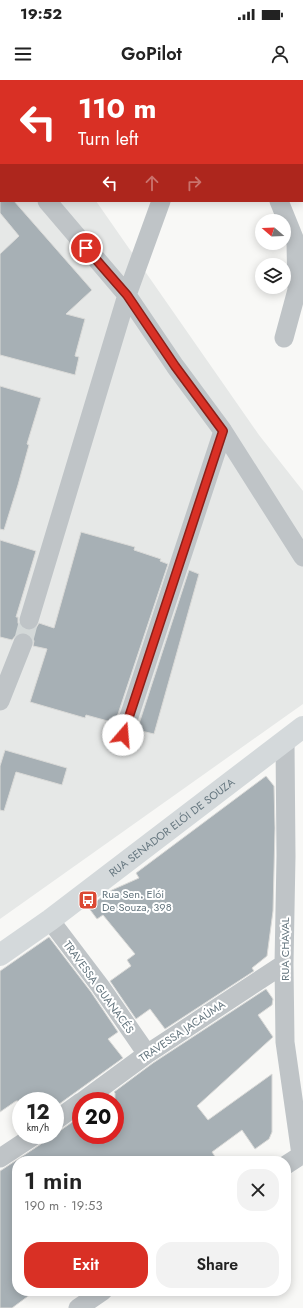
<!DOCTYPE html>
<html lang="en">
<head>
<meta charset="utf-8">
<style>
	:root { --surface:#fff; --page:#f2f2f2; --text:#222; --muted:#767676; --accent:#d93025 }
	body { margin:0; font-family:Jost,sans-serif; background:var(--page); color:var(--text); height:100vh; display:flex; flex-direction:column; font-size:15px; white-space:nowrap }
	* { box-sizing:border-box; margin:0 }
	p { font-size:13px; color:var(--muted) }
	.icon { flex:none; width:22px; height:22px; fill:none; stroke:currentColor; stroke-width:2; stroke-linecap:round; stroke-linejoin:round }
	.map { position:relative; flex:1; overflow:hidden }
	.panel { position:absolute; left:12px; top:1076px; width:279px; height:140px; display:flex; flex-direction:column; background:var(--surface); border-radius:16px; box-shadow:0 2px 10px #0003 }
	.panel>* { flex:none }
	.top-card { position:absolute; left:0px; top:0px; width:303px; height:122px; box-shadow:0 2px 10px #0003; background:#d93025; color:#fff; overflow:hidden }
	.needle { width:26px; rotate:289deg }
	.controls { position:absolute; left:255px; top:134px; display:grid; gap:8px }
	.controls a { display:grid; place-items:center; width:36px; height:36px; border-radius:50%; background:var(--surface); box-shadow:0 2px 10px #0003; font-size:20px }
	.speed { position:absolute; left:12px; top:1012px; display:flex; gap:8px; font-size:20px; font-weight:700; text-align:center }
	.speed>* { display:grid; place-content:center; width:52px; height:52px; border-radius:50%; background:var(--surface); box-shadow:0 2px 10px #0003; line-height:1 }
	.speed small { font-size:10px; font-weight:400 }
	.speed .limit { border:6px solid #d22; background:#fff; color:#111 }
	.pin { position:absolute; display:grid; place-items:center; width:34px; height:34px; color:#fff; margin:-17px; border:2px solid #fff; border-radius:50%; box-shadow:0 1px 4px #0007 }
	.me { position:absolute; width:44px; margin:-22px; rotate:18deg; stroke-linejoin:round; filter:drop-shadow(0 0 3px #0008) }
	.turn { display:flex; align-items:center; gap:14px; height:84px; padding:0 12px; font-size:18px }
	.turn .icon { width:52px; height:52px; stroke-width:2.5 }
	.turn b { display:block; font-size:28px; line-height:34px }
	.lanes { display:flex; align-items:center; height:38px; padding:0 12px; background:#0003; justify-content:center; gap:20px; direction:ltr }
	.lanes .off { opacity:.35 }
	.round { display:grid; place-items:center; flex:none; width:42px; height:42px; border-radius:16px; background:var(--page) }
	.head { display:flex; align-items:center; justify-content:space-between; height:68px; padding:0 12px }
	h1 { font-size:24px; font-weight:600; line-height:30px }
	.cta { display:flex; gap:8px; margin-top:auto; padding:8px 12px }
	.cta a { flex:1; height:46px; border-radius:16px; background:var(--accent); color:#fff; font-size:16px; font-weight:600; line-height:46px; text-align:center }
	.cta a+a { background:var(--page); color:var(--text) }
	.status { display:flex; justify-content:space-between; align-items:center; height:28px; padding:0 20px; background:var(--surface); direction:ltr }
	.status svg { height:11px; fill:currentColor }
	header { display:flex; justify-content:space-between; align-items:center; height:52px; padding:0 12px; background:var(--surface); font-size:18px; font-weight:600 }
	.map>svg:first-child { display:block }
</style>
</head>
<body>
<div class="status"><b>19:52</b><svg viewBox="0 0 49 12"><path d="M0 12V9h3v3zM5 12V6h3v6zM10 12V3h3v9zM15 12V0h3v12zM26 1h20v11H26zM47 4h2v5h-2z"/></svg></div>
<header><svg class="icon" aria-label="menu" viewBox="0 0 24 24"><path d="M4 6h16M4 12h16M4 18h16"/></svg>GoPilot<svg class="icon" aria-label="person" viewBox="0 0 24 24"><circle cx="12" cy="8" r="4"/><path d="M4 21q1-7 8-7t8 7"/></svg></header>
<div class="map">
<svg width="303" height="1228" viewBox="0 0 303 1228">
	<rect width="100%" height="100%" fill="#f8f8f6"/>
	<path fill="#e6e8e7" d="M0,0h60v1h-59v120h95l163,234 44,56v213l-303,215z"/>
	<path fill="#a7b0b5" stroke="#dadad8" d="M0,121h14l78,89 -26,24 19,5 -10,37 4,1 -4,18 -75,-20v-101l19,-18 -19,-23z
		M0,306l41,12 -14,46 2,1 -11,40 -14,45 -4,-1z
		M81,452l54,15 -1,3 27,9 -1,2 8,3 -53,159 -29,-8 -1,3 -55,-16 17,-53 -14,-3 1,-5 -2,-4 -5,-4 -6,-1 -4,2 -5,6 -12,-3v-97l36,11 -20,66h2v6l3,5 4,2 6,1 5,-3 3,-5 15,5z
		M189,490l10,4 -45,160 -17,-4z
		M5,670l62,18 -5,17 -46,-13 -12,39 -4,-1v-44z
		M266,696l8,10 1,42 -2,83 -6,45 -15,12 2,3 -89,58 -15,-20 -14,10 -26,-38 21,-15 -4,-6 8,-6 -32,-39 -6,4 -9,-12 24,-17 27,-12 -3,-5z
		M49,857l42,55 27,40 -10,7 15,19 -68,49v-6h-39l-16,11v-141z
		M266,909l7,10 -1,6 -14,10 15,22 -76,69 11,14 64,-46v58l-3,7 -14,10 -13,-19 -30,22 6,9h-201v130h18l-23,17h-12v-137l41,-27 4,-6 4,-3h6v-3l6,-2 20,-14v19h34v-42l-1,-1 39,-29z"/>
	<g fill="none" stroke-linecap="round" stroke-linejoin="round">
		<path stroke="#d3d8d8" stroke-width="19" stroke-dasharray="19 10" stroke-linecap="butt" d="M23,563l6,-23"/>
		<path stroke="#bfc4c7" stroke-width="19" d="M35,1v-1
			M0,72l1,1
			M47,121l80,94 48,71 48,65 80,126
			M279,121l17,42 1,47 -13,48
			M29,540l98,-325 34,-94
			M0,621l23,-58
			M123,655l100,-304
			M285,662l1,114 -2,108 1,78 16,113
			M50,840l50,66 47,68
			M83,1021l64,-47 137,-90
			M55,1041l26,-19
			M0,1078l35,-23
			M286,1085l17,-11
			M78,1228l25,-17"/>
		<path stroke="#d4d9db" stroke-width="22" id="s1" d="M0,875l50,-35 253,-193"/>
	</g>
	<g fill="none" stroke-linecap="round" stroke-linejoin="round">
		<defs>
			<path id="route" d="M86,168l41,47 48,71 48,65 -100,304"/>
		</defs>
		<use href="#route" stroke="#8d1f18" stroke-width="10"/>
		<use href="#route" stroke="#d93025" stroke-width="7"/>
	</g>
	<defs>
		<symbol id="bus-square" viewBox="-11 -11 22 22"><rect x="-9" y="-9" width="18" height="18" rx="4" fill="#db4833" stroke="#fff"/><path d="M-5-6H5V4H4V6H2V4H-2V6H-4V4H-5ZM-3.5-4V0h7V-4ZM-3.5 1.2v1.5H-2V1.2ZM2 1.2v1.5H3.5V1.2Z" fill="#fff"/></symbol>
	</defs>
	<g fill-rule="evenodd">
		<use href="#bus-square" x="77" y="809" width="22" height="22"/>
	</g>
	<g text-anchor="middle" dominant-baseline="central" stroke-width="4" stroke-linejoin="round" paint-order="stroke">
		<g font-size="11" fill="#65767f" stroke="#fff">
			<text stroke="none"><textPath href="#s1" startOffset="214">RUA SENADOR ELÓI DE SOUZA</textPath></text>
			<text transform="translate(285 869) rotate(-90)">RUA CHAVAL</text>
			<text transform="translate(99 907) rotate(54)">TRAVESSA GUANACÉS</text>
			<text transform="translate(182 951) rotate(-34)">TRAVESSA JACAÚMA</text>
		</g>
		<g font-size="11" fill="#65767f" stroke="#fff" text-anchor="start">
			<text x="102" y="814">Rua Sen. Elói<tspan x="102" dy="13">De Souza, 398</tspan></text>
		</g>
	</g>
</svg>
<div class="controls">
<a><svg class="needle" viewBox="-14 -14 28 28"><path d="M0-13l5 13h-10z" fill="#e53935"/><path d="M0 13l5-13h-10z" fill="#767676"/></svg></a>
<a><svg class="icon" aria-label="layers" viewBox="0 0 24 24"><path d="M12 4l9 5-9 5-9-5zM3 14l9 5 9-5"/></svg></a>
</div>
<div class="speed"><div>12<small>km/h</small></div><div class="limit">20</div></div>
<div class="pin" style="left:86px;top:168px;background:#d93025"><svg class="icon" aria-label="arrive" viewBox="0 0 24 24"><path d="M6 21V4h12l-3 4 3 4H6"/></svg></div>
<svg class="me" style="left:123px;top:655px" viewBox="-20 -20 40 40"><circle r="19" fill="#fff"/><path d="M0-13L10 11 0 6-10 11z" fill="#d93025"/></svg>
<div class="top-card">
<div class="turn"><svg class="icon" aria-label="left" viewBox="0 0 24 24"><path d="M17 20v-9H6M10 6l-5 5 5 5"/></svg><div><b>110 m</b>Turn left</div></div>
<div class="lanes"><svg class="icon" aria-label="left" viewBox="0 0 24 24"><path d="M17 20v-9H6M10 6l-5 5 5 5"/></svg><svg class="icon off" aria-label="ahead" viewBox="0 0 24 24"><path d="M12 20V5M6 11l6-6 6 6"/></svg><svg class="icon off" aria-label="right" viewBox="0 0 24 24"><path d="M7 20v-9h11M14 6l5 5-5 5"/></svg></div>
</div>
<section class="panel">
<div class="head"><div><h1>1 min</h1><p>190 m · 19:53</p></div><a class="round"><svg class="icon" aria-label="close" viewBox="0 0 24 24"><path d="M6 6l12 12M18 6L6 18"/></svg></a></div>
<div class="cta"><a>Exit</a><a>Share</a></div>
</section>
</div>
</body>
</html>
